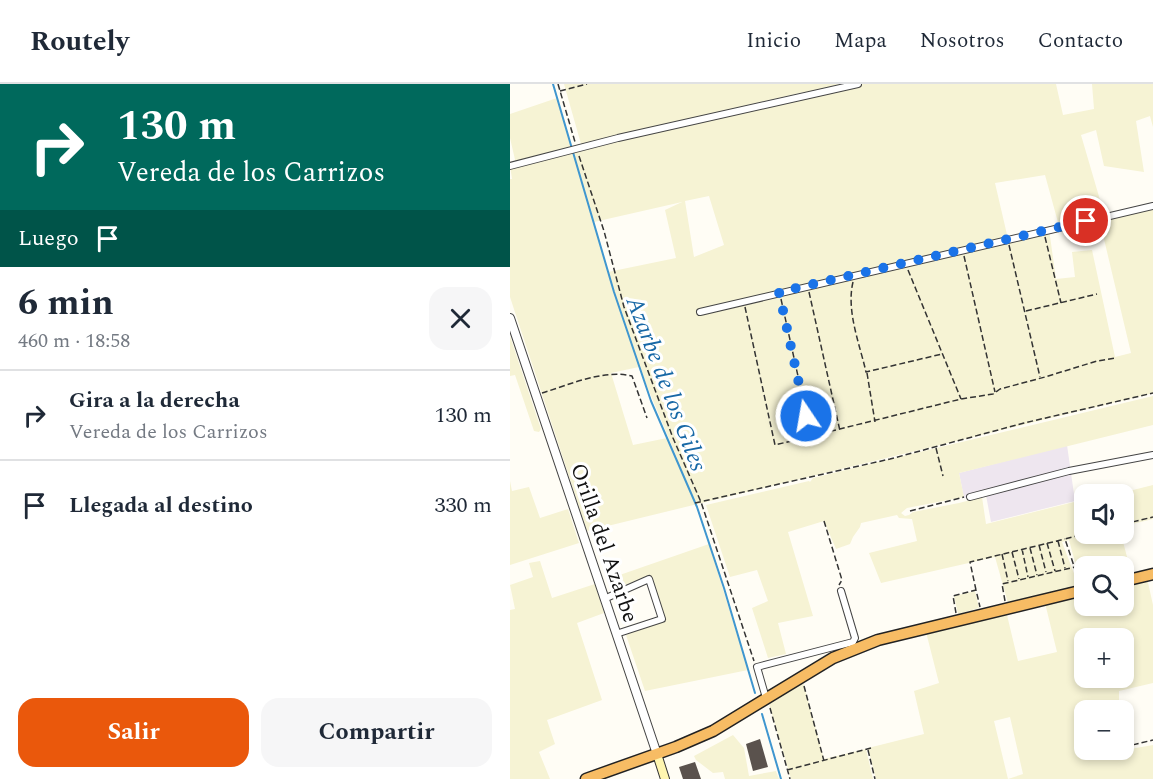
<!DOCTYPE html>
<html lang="es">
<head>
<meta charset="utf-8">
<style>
	:root { --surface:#fff; --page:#f6f6f7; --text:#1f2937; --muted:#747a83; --line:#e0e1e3; --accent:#ea580c }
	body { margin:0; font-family:Spectral,serif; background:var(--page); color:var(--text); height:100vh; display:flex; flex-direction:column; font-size:22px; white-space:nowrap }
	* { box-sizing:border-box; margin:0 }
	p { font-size:20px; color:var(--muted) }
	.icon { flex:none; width:33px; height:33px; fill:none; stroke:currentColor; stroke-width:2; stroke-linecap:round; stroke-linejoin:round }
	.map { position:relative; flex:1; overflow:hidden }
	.sheet { display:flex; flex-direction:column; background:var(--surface); width:510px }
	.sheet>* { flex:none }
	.hud { background:#00695c; color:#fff; overflow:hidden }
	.buttons { position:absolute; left:564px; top:400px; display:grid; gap:12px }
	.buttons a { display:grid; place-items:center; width:60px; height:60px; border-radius:12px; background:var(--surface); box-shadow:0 3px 9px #0003; font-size:30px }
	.pin { position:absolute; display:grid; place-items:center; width:51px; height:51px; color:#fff; margin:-26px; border:3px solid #fff; border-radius:50%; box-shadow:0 2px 6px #0007 }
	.me { position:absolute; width:66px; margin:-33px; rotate:348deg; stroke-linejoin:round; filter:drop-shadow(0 0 4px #0008) }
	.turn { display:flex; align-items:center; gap:21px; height:126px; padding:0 18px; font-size:27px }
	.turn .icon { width:78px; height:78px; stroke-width:2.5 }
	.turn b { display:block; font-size:42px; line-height:51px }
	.then { display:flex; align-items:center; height:57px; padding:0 18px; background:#0003; gap:12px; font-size:22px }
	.round { display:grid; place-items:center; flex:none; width:63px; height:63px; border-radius:18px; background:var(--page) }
	.head { display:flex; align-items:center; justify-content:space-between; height:102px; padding:0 18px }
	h1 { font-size:36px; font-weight:700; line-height:45px }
	.action { display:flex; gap:12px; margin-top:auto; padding:12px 18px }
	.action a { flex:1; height:69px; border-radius:18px; background:var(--accent); color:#fff; font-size:24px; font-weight:700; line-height:69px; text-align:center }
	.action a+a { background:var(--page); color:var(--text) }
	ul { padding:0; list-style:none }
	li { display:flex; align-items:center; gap:18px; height:90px; padding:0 18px; border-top:2px solid var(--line) }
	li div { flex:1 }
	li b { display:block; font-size:22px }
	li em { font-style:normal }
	header { display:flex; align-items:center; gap:36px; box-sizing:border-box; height:84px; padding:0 30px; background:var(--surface); border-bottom:2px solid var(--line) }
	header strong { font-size:28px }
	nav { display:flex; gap:33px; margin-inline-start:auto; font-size:21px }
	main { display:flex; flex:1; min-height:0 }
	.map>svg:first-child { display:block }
</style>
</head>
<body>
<header>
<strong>Routely</strong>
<nav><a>Inicio</a><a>Mapa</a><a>Nosotros</a><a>Contacto</a></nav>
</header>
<main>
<section class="sheet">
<div class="hud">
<div class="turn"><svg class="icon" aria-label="right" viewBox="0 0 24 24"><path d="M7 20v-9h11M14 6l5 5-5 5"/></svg><div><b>130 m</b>Vereda de los Carrizos</div></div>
<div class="then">Luego<svg class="icon" aria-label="arrive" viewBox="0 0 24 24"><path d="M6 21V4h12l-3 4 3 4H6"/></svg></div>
</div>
<div class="head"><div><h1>6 min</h1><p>460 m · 18:58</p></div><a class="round"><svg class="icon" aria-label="close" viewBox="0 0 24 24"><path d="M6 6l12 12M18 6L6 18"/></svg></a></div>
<ul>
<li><svg class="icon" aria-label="right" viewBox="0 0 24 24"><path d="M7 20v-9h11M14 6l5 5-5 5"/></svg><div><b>Gira a la derecha</b><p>Vereda de los Carrizos</p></div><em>130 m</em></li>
<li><svg class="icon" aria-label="arrive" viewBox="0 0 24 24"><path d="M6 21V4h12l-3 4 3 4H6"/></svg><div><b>Llegada al destino</b></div><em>330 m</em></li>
</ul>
<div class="action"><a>Salir</a><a>Compartir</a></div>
</section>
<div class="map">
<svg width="643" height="695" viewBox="0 0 643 695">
	<rect width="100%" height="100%" fill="#fffdf5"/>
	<path fill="#eee6ef" d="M557,361l8,56 -84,21 -5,-27 -22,3 -5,-25z"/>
	<path fill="#f6f3d4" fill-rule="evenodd" d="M54,0h492l7,31 31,-6 -2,-25h61v43l-3,-11 -14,5 8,51 -40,-6 -8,-36 -15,5 24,82 48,-8v184l-566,138 -77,-234v-118h2l-2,-13 6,-2 -6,-26v-24l47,-16 15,52 233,-55 -1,-3 -223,52zM535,91l14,51 40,-8 32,135 -16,4 -23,-107 -20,2 3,25 -19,2 -7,-50 -41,10 -13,-56zM199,112l15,49 -30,12 -9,-56zM172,118l-17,8 11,48 -68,14 -14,-50zM129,283l38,91v1l-10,-21 -34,7 -22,-72z
		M0,252l31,93 -2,3 -5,-1 -19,-56 -5,1z
		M643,312v29l-194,48 5,24 -57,11 -6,5 4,3 4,-1 4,-3 46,-9 23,-6 4,27 92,-23 6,22v11l5,2 32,-2 11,42 -8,2v-11h-40v20l-2,1 -13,-48 -7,2 16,42 -2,3 -68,16 -13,-46 -114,26 -12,-30 48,-12 -5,-22 -13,-1 -2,-3 -36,8 -1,4 -7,10 -3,7 -14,5 -12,-28 -36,11 25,84 -35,7 8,31 -18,4 -16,-50 16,-7 -11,-31 -27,7 -24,-72 103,-24 1,1 3,-4 65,-16z
		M0,397l2,10 17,-4 11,31 28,-9 11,34 -69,22z
		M643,401v34l-29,7v-31h-11z
		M199,460l39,126 -103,21 -19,-56 36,-16 -13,-40 -35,8 -3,-9z
		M30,477l12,37 43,-14 9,29 -27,10 25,77 -55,20 8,24 -16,8 11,27h-40v-169l5,-1 -5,-24 23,-8 -4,-14z
		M637,494l6,27v78l-34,8v11l-8,2 1,7h-28v39l35,1 34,-6v34h-277l-8,-31 56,-14 -10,-43 25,-8 -13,-51 81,-17 11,46 39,-9 -12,-49 39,-10v13h40v-22zM574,555h40v39h-40zM500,633l13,57 -15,5 -14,-58z
		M465,507l4,17 -21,6 -4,-18z
		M293,598l21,77 42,-10 7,30h-82l-22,-75z
		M223,651l11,13 5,28 27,-5 3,8h-54l-2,-7 -10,1 -17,-13 -2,-4z"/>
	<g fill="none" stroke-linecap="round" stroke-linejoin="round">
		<path stroke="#3f96cf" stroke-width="2" d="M43,0l61,208 37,109 46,106 27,81 31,105
			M252,630l19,65"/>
	</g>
	<path fill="#5a524d" d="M250,655l8,28 -15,4 -7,-27z
		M185,678l6,17h-18l-4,-12z"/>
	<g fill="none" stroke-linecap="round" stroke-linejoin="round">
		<defs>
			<path id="minor" d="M0,82l108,-28 240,-54
				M190,228l453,-106
				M460,413l99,-26 84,-16
				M94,515l45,-20 13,40 -46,15
				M256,614l-9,-31 96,-25 2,-4 -14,-47"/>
			<path id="tertiary" d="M0,234l147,436"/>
			<path id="secondary" d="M147,670l8,25"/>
			<path id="trunk" d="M614,497l29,-7
				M76,695l90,-32 37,-16 120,-73 45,-18 206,-50"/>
		</defs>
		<use href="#minor" stroke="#444" stroke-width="8"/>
		<use href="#tertiary" stroke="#444" stroke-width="10"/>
		<use href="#secondary" stroke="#333" stroke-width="10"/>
		<use href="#trunk" stroke="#222" stroke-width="13"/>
		<path stroke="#333" stroke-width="1.5" stroke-dasharray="6 3" stroke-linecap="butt" d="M48,0l17,58
			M50,7l27,-7
			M69,72l25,75 20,76 49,131 28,64 53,159
			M535,153l16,66
			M499,161l31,132
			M454,172l31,136
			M398,186l53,129
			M343,198c-7,29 7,63 13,90l76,-18
			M299,208l31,139
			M271,215l30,136
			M235,223l30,138 186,-46 32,-5 7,-5 45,-12 52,-16 18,-3
			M516,227l71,-17
			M357,289l8,49
			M32,309c27,-8 61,-24 90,-17l15,42
			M426,364l7,28
			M185,419l195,-44 134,-36 129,-30
			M400,427l54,-14
			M314,437l18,59 -3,5
			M614,440l29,-7
			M548,457l7,27
			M537,459l8,28
			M529,461l7,27
			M520,464l7,27
			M512,465l6,28
			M502,468l7,27
			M492,470l6,27
			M569,497l-14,-42 19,-5
			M466,506l-6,-28 95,-23
			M495,517l-3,-17 73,-17
			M446,529l-3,-17 23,-6 4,17
			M294,602l20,75
			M260,624l20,71
			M614,663l29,-7
			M358,666l7,29
			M277,686l84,-22"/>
		<use href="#minor" stroke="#fff" stroke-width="6"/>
		<use href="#tertiary" stroke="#fff" stroke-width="8"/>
		<use href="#secondary" stroke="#fff6b0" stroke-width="8"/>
		<use href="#trunk" stroke="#f7bc64" stroke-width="10"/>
	</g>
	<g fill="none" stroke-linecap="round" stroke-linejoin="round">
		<path stroke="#1a73e8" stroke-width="10" stroke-dasharray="0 18" d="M296,332l-27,-124 307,-71"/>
	</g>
	<g text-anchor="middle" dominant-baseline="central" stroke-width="6" stroke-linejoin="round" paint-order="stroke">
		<g font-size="22" fill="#111" stroke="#fff">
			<text transform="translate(94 459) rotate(71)">Orilla del Azarbe</text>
		</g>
		<g font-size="24" font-style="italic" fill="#1768a6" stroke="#fff">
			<text transform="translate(156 300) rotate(69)">Azarbe de los Giles</text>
		</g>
	</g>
</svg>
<div class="buttons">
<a><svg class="icon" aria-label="sound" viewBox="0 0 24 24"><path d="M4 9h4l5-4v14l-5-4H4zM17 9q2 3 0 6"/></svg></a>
<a><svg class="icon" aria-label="search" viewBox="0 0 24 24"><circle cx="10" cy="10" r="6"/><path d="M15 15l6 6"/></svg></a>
<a>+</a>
<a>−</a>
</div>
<div class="pin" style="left:576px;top:137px;background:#d93025"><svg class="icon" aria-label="arrive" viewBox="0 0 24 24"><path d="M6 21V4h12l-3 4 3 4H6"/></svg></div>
<svg class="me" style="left:296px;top:332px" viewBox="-20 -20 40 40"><circle r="17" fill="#1a73e8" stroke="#fff" stroke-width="3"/><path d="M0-11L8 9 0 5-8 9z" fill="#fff"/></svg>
</div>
</main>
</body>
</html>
